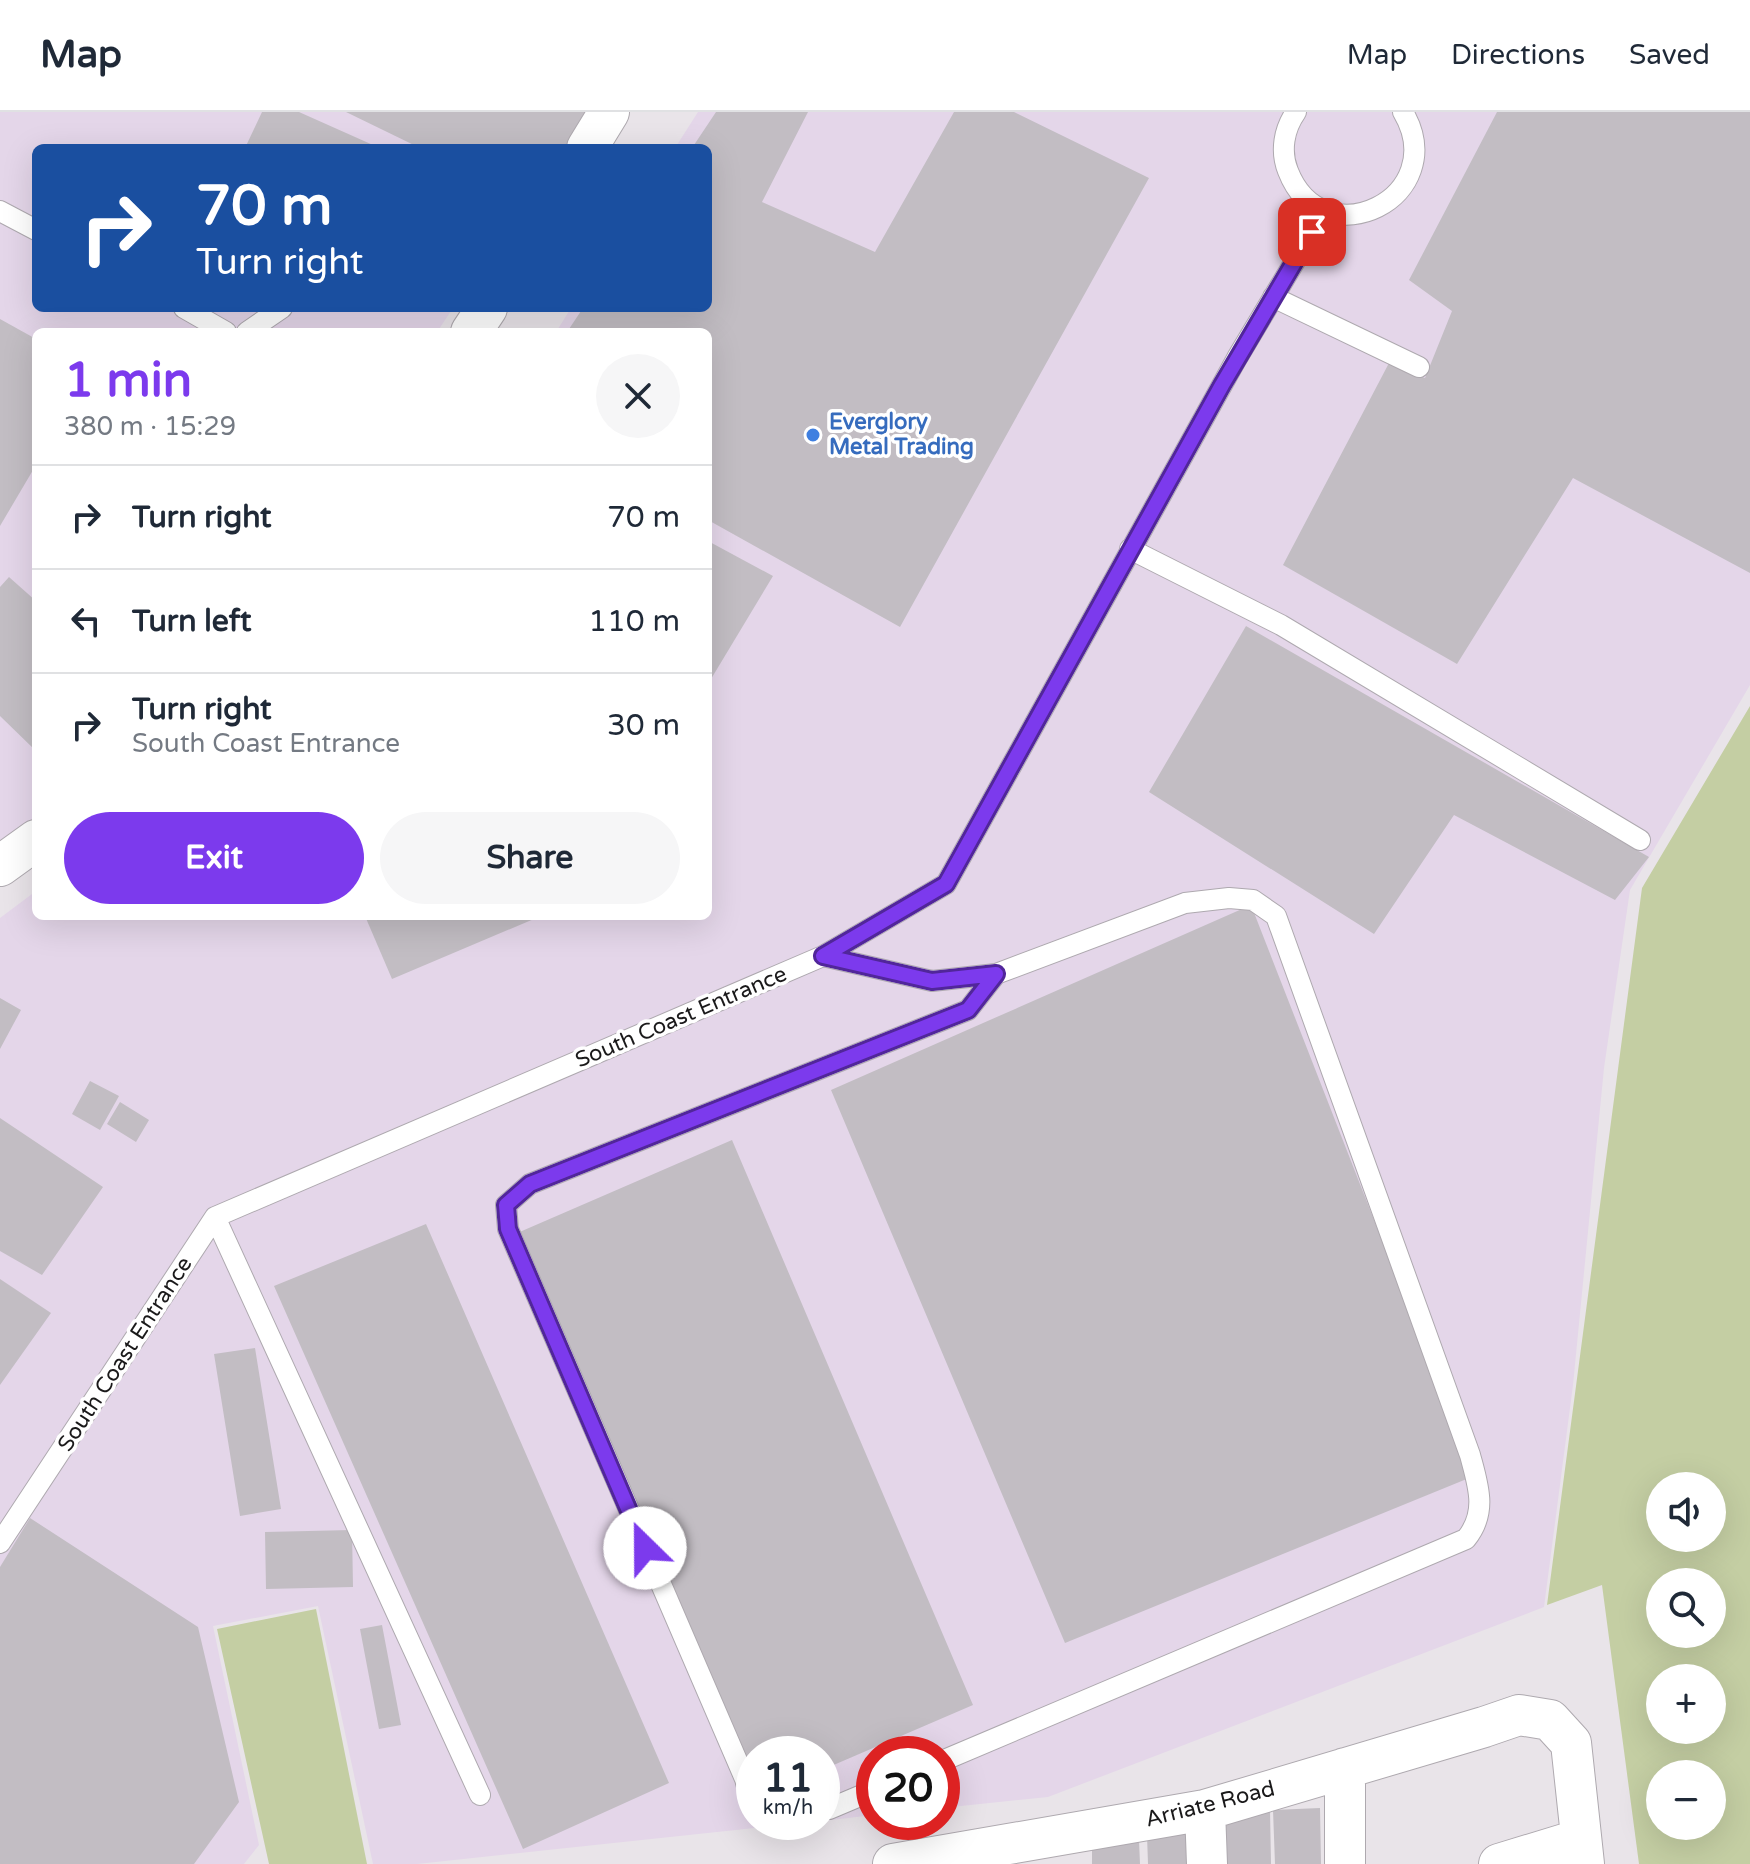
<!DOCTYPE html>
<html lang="en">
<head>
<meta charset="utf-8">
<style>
	:root { --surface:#fff; --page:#f6f6f7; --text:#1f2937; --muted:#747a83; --line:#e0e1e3; --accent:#7c3aed }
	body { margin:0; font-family:"Varela Round",sans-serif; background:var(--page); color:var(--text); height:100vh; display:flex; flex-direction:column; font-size:30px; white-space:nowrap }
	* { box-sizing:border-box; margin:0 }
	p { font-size:26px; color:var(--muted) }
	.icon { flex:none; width:44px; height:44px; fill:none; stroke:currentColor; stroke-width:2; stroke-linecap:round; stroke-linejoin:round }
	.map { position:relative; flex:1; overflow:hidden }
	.drawer { position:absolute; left:32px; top:216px; width:680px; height:592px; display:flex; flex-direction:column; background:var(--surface); border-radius:12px; box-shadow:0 8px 32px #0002 }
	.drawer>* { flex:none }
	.top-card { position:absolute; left:32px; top:32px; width:680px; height:168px; border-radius:12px; box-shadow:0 8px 32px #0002; background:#1a4fa0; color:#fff; overflow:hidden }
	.controls { position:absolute; left:1646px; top:1360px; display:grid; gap:16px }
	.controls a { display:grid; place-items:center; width:80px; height:80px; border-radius:50%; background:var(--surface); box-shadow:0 8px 32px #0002; font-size:40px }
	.speed { position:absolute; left:736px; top:1624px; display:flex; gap:16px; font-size:40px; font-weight:700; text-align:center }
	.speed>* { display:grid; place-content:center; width:104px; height:104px; border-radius:50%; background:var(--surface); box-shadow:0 8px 32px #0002; line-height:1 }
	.speed small { font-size:20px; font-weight:400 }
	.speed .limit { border:12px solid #d22; background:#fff; color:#111 }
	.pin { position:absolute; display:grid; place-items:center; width:68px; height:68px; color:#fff; margin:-34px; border-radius:16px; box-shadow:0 4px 12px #0006 }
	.me { position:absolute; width:88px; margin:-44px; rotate:337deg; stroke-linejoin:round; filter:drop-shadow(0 0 6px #0008) }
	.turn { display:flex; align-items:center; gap:28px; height:168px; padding:0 32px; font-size:36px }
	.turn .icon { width:104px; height:104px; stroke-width:2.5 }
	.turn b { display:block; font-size:56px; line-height:68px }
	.round { display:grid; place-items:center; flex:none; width:84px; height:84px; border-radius:42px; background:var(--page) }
	.overview { display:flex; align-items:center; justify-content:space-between; height:136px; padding:0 32px }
	h1 { font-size:48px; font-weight:800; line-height:60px; color:var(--accent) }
	.action { display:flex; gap:16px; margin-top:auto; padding:16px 32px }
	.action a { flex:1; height:92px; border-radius:48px; background:var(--accent); color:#fff; font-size:32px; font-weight:800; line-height:92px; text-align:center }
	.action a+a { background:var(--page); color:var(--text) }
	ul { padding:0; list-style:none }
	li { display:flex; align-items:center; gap:24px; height:104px; padding:0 32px; border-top:2px solid var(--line) }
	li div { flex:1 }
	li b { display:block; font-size:30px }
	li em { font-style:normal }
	header { display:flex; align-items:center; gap:48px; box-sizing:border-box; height:112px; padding:0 40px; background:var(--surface); border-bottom:2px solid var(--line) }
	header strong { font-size:38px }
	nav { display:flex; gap:44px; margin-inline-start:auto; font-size:28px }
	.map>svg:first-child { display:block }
</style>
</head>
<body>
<header>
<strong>Map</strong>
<nav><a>Map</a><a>Directions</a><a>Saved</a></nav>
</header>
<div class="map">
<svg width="1750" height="1752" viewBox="0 0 1750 1752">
	<rect width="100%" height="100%" fill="#e9e4e9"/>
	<path fill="#e4d6e9" d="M0,0h577l-23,36h-518v160h417l-16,24h-401v489l-36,31z
		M698,0h1052v573l-120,205 -26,178 -31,317 -29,222 -496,190 -106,11v-54h-68v61l-52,6v-67h-68v68h56l-393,42h-44l-55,-258 -105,20 46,219 -15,19h-244v-946l36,-27v25h672v-584h-152l15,-24h137v-160h-33z"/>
	<path fill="#c4cea3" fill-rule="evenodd" d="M1750,594v1158h-111l-37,-279 -55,20 95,-717zM1660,1374h52v52h-52zM1660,1470h52v52h-52zM1660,1566h52v52h-52zM1660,1662h52v52h-52z
		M316,1497l51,255h-98l-52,-235z"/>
	<path fill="#c2bdc3" d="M262,0h37l74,33 -2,3h-126z
		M346,0h244l-25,36h-145z
		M716,0h92l-46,90 113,50 79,-140h60l135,66 -249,449 -192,-107v-188h-141l16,-24h125v-160h-16z
		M1497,0h253v461l-177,-95 -116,186 -174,-99 106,-202 36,15 27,-67 -43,-31z
		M0,207l36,20v126l-36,61z
		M708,429l65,35 -65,108z
		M9,465l27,24v150l-36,-35v-129z
		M1246,514l403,231 -34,43 -161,-85 -80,119 -225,-142z
		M1251,793l223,571 -409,167 -234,-553z
		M365,804h176l-149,63z
		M0,886l21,12 -21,39z
		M90,969l29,15 -19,34 -28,-16z
		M120,990l29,18 -13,22 -29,-18z
		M0,1006l103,69 -61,88 -42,-24z
		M732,1028l241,565 -151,65v-16h-68v37l-239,-557z
		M426,1112l243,559 -146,66 -249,-563z
		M0,1167l51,34 -51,72z
		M255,1236l26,161 -41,7 -26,-162z
		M30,1406l168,109 41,175 -45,62h-194v-297z
		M352,1418l1,57 -87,2 -1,-57z
		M382,1513l19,100 -22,4 -19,-100z
		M1320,1696l1,56h-46l-2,-54z
		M1270,1698l1,54h-47l-1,-52z
		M1195,1722v30h-47l-1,-29z
		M1139,1728l1,24h-48v-23z"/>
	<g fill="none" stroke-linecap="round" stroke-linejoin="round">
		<defs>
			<path id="service" d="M1296,0c-12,17 -16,39 -8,59 35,90 165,26 115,-59
				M0,99l36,19
				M1273,185l146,70
				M184,196l42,24
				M247,220l35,-24
				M1130,437l151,76 359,215
				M823,844l109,25 64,-7 189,-71 44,-5 24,2 23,16 194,539c8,30 18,57 -4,84l-524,222
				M215,1105l265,578
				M0,1431l215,-326 608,-261 123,-72 291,-526 88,-147
				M754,1685l-5,-3 -4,-15 -237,-550 -2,-24 24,-21 438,-174 28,-36
				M822,1697h7l45,-19"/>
			<path id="minor" d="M587,36l22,-36
				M471,220l16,-24
				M0,754l36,-26
				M1345,1656v96
				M1205,1698l2,54
				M893,1752l312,-54 279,-83 35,-12 31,5 21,23 13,121
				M1499,1752l82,-25"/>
		</defs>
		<use href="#service" stroke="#aea9af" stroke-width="22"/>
		<use href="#minor" stroke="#aea9af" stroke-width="42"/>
		<use href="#service" stroke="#fff" stroke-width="20"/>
		<use href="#minor" stroke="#fff" stroke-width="40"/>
	</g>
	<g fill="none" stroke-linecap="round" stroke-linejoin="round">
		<defs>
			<path id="route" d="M645,1436l-137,-319 -2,-24 24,-21 438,-174 28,-36 -64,7 -109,-25 123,-72 276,-499 90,-153"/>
		</defs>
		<use href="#route" stroke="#51269a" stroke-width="20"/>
		<use href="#route" stroke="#7c3aed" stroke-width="14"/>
	</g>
	<circle fill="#3f7fe0" stroke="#fff" stroke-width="3" cx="813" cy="323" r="8"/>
	<g text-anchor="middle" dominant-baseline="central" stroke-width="7" stroke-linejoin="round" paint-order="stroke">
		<g font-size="22" font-weight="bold" fill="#366cbe" stroke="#fff" text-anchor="start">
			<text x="829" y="310">Everglory<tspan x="829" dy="25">Metal Trading</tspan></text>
		</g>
		<g font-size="22" fill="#1a191a" stroke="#fff">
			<text transform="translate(681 905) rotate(-23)">South Coast Entrance</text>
			<text transform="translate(125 1242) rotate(-57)">South Coast Entrance</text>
			<text transform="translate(1210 1692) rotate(-14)">Arriate Road</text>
		</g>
	</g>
</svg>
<div class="controls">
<a><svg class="icon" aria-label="sound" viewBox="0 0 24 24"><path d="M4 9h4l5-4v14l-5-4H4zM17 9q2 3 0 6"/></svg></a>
<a><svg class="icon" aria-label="search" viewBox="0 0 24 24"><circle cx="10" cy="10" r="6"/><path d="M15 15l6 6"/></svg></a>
<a>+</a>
<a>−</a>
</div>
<div class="speed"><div>11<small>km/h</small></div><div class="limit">20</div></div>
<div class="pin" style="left:1312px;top:120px;background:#d93025"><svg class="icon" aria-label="arrive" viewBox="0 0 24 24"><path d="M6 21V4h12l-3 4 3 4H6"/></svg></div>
<svg class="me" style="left:645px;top:1436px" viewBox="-20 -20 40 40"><circle r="19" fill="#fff"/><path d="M0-13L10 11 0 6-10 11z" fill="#7c3aed"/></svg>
<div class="top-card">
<div class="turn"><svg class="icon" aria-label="right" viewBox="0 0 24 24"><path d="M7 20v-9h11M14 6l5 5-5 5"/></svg><div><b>70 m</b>Turn right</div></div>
</div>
<section class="drawer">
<div class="overview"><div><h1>1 min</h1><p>380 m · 15:29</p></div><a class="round"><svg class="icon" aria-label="close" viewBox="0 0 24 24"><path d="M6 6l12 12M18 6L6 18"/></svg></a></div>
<ul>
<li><svg class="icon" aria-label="right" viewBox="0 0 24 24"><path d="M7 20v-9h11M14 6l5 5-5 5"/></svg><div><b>Turn right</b></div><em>70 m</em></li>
<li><svg class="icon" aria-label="left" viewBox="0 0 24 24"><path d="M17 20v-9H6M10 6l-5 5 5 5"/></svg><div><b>Turn left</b></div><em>110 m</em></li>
<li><svg class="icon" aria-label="right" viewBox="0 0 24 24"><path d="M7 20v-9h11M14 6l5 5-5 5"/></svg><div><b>Turn right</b><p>South Coast Entrance</p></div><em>30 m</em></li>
</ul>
<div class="action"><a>Exit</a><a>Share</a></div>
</section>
</div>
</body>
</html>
